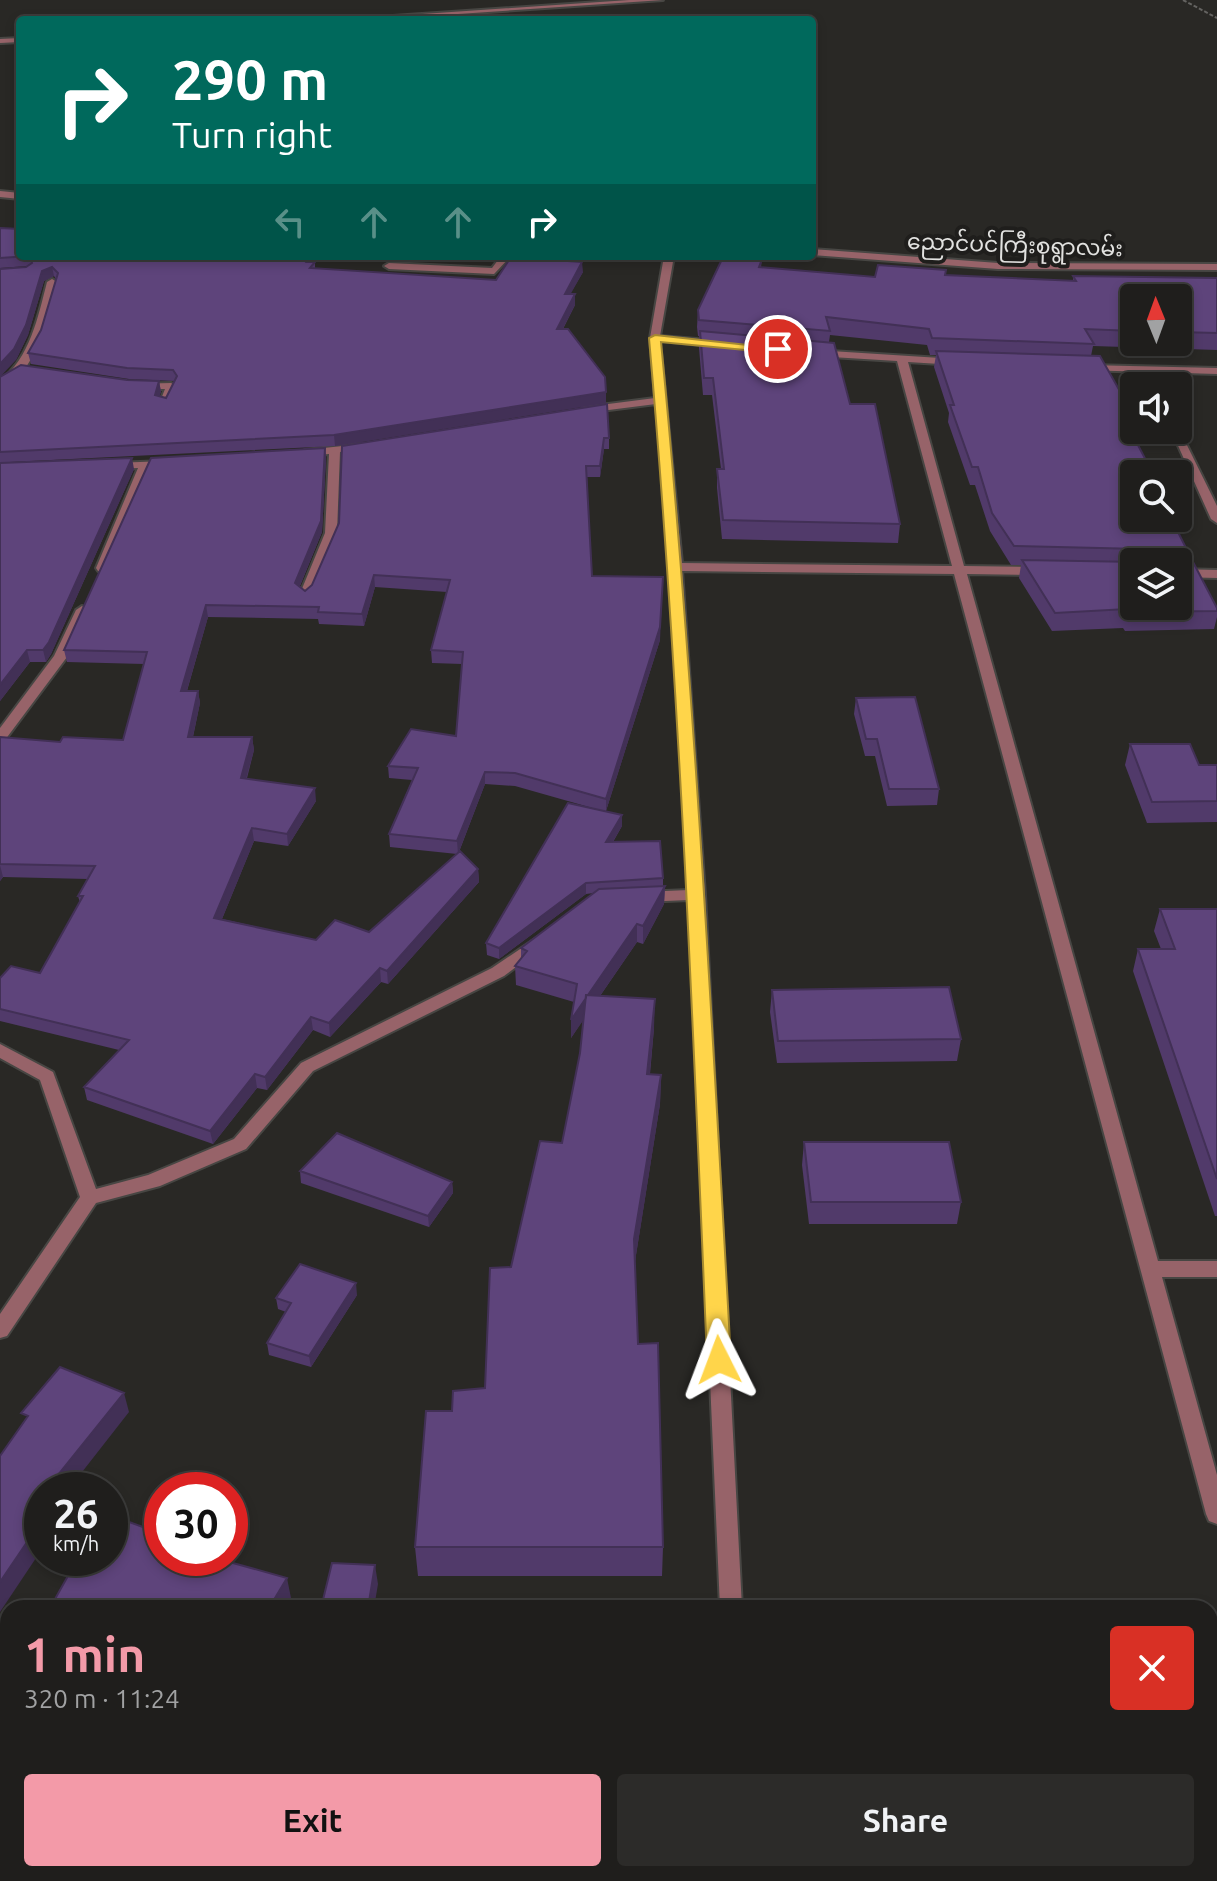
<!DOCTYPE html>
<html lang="en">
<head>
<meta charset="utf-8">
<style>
	:root { --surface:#1f1e1c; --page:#2c2b29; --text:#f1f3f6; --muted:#a1a2a3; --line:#3c3c3b; --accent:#f39aa8 }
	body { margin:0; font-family:Ubuntu,"Noto Sans Myanmar",sans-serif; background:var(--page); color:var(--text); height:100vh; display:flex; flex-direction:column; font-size:30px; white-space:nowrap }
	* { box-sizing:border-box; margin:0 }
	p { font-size:26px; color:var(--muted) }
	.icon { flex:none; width:44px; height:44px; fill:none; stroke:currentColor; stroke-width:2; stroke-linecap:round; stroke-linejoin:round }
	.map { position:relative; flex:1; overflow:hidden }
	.drawer { position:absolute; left:0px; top:1600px; width:1218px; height:282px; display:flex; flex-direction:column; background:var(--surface); border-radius:24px 24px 0 0; box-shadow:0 4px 12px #0003,0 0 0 2px var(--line) }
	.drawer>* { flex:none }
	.top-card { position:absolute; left:16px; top:16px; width:800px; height:244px; border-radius:8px; box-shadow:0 4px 12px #0003,0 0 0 2px var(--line); background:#00695c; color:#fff; overflow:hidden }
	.needle { width:52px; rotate:359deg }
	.tools { position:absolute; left:1120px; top:284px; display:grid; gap:16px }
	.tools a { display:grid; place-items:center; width:72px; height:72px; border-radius:8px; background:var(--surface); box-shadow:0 4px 12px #0003,0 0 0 2px var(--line); font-size:40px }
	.speed { position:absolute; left:24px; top:1472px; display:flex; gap:16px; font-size:40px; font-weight:700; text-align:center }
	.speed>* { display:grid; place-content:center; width:104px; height:104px; border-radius:50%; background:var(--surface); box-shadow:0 4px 12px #0003,0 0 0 2px var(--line); line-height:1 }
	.speed small { font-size:20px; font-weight:400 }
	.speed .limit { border:12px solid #d22; background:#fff; color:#111 }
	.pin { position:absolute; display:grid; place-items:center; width:68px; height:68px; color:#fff; margin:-34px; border:4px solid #fff; border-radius:50%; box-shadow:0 2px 8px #0007 }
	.me { position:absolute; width:88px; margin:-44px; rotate:357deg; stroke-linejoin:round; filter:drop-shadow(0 0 6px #0008) }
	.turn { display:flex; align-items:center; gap:28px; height:168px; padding:0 24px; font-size:36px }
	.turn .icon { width:104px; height:104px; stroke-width:2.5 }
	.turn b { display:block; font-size:56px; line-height:68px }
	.lanes { display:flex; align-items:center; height:76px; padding:0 24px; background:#0003; justify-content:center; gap:40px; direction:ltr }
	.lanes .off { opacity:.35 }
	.round { display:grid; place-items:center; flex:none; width:84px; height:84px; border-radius:8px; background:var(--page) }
	.head { display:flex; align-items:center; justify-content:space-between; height:136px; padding:0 24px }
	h1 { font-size:48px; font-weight:600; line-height:60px; color:var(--accent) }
	.button { display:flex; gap:16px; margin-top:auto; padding:16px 24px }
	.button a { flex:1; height:92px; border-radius:8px; background:var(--accent); color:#111; font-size:32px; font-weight:600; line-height:92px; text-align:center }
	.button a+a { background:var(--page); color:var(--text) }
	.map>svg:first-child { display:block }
</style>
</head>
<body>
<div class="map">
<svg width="1217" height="1881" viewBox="0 0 1217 1881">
	<rect width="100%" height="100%" fill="#292825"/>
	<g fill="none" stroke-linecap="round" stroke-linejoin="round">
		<defs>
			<path id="service" d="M501,256h10l-17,18 -105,-5 -5,-3 5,-3 103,5z"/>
			<path id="minor" d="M629,0h34l-294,20h-35z
				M20,38v4l-20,1v-4z
				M0,191l20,2v6l-20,-2z
				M812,249l186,14 219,1v6l-219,-1 -186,-14z
				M664,256h10l-14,80 60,5 5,3 -5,3 -60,-6 22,222 270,3 -55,-205 -82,-5 -5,-3 5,-3 141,9 5,3 -5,3 -48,-3 56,204 78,1 6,4 -6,4 -75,-1 191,687h59v16h-55l55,198v49l-8,-3 -3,-7 -252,-940 -272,-3 23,324 37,713h-22l-31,-708 -47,2 -8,-5 8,-5 47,-2 -19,-323 -14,-163 -71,9 -5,-3 5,-3 70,-9 -5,-60z
				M52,279l5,3c-10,36 -19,90 -57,107v-8c30,-23 38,-64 47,-99z
				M1087,365l130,3v6l-134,-4v-4z
				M134,384l37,-1 5,3 -7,18 -5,3 -5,-3 6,-15h-27l-5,-3z
				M1178,427l39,79v17l-6,-4 -40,-89h7z
				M361,444l4,1v4l-25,3 -3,81 -26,63 -6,4 -4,-1 -2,-3 26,-63 4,-79 -24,2 -6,-3 6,-3z
				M166,461l4,1v4l-20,2 -42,100 -6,4 -4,-1 -2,-3 42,-100 -24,1 -6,-3 6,-3z
				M1178,569l39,1v8l-39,-1z
				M82,606l6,4 -21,47 -62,83 -5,1v-13l54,-72 22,-46z
				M538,937l6,1 2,4 -2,4 -40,30 -191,95 -67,78 -86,37 -64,17 -89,133 -7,2v-24l80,-117 -40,-117 -40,-22v-14l53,28 43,117 52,-14 86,-36 67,-76 191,-95z
				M731,1874h26v7h-26z"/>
		</defs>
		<use href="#service" stroke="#474643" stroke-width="4"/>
		<use href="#minor" stroke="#474643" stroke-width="4"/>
		<path stroke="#646361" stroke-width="2" stroke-dasharray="4 2" stroke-linecap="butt" d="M1183,0l34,18"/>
		<use href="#service" fill="#976369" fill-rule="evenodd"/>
		<use href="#minor" fill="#976369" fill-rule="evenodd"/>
	</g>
	<path fill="#513a6a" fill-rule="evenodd" d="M0,228l20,28 291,2v4h4v6l181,12 87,-8 -13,22 5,11 -12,24 43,74 -271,43 -325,16 124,7 -83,185 -5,8h-16l-30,39v-324l159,4 2,11 -2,4 7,2 9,-17 -46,-2 -98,-15 -3,-11 13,-23 15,-51 -2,-3 -10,5 -16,54 -12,25 10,-93 2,-1 -28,2z
		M762,259l-1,8 114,10 70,-2 128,6v-5l144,2v72l-124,-4 -2,10 43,60 -2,16 20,40 -1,2h-17l49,87 34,47v9l-3,12 -89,2 -2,-3 -71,3 -33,-53 2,-13h-10l-21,-34 -15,-46h-5l-22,-63 1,-9 -15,-46 2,-12h-6l-3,-10 -97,-10 -1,7 21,62 50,120 -2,19 -176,-4 -5,-51v-19h4l-9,-74h-9l-4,-47v-12h-1l-1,-9 1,-17zM1134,298h44v44h-44z
		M609,438v11h-5l-4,28h-13l5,99 68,64 -54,171 16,4v11l-9,16 50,36v8h2l-1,18 -21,40 -6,-2 -37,54 54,32 -4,46 11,1 -1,29 -25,157 3,83 25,203 -1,29h-244l-3,-29 37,-136 33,-23 26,-121 51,-124 18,-90 3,-33 -12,18 3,-36 -58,-17 -1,-19 6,-7v-11l73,-55 -8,1 -87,65 -12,-4 -1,-12 117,-132 -88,-25 -30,-2 -26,68 19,17 1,13 -91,102 -7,-2 -51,55 -17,-7 -46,60 -10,-2 -44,56 -126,-44 -3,-13 35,-37 -119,-29v-43l40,-5 40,-70 -2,-7 10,-17 -85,-2 -3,4v-144l60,5 63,-2 21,-76 -77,-2 -3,-12 261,-202 1,11 -4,73 -22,54 5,5 7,-6 27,-62 3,-77zM375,587l72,5 -16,58 1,13 30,1 -6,72 -68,30 1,12 23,2 -23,54 1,13 67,7 -88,78 -53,8 -94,-21 32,-78 34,5 28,-45 -69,-23 7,-28 -2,-13h-59l7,-34 -2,-12h-11l21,-74 110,2 1,5 45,2z
		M856,698l83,91 -2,16 -50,1 -12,-50h-10l-11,-42z
		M1130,744l69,21h18v57l-70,1 -22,-58z
		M1160,909h57v307h-2l-82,-245 5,-22h23l-7,-18z
		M772,990l189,49 -4,22 -180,2 -7,-51z
		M804,1142l157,60 -4,22h-148l-7,-59z
		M300,1171l152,11 1,11 -24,34 -128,-44z
		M357,1295l-46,72 -42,-12 -2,-12 19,-31 -8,-3 -2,-11z
		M8,1683v123l-8,-2v-107z
		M256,1874h130l-2,7h-130z"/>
	<path fill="#423056" d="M582,262l1,10 -18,32v-10z
		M52,267l2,9 -10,5 -16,54 -12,25 -16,17v-13l42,-93z
		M575,294v11l-18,35v-11z
		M159,381l2,11 -5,13 -1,-10z
		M606,392v11l-271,43 -1,-11z
		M604,438v11l-4,28v-11z
		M325,448l1,11 -4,73 -26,63 -1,-12z
		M132,458l2,11 -83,185 -5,8 -3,-12z
		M1186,548l-4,18 -4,1 2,-18z
		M374,575l1,12 -11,39 -2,-12z
		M663,577l-3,63 -54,171v-12z
		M206,605l2,12 -25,87 -2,-13z
		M27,650l3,12 -30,39v-16z
		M198,691l2,12 -10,47 -2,-13z
		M252,737l2,13 -11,40 -2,-12z
		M485,772v12l-27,70 -1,-13z
		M315,788l1,13 -28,45 -1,-12z
		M622,815v11l-16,27v-11z
		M252,828l2,13 -37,90 -3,-13z
		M0,865l3,12 -3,4z
		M478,869l1,13 -91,102 -1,-13z
		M586,883v11l-87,65v-11z
		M665,886l-1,18 -21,40v-18z
		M637,924v18l-66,96v-18z
		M380,968l1,14 -51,55 -1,-14z
		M655,999l-1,29 -7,75v-29z
		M311,1017l2,13 -46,60 -2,-13z
		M255,1074l2,14 -44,56 -3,-13z
		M661,1075l-1,29 -26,164v-29z
		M452,1182l1,11 -24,34 -1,-11z
		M356,1283l1,12 -46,72 -2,-11z
		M124,1393l5,19 -61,78h-22z
		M42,1520v29l-42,63v-30z
		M375,1565l3,19 -4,24h-6z
		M287,1578l4,20 -6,10h-16z
		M337,1874h4l2,7h-7z"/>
	<path fill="#5e447b" stroke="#423056" stroke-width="2" fill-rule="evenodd" d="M0,228l20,1v27h268l23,2 -4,4h8l-5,6 186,12 15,-23 71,5 -17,32h10l-18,35h11l37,48 1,15 -272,43 -334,17v-75l21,-12 106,15 32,1 -4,14 11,3 11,-22 -4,-6 -46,-2 -99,-15 13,-23 17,-57 -6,-6 -10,4 -16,54 -12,24 -14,15v-95l26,-2 6,-4 -3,-7 -29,2z
		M723,257l39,2 -3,8 116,10 3,-12 68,5 -1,5 131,6 -3,-5 144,2v55l-39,-1v-34h-44v33l-49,-2 9,15 -162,-6 -3,-9 -103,-12 4,14 -131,-11 -1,-10z
		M700,331l134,12 16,61h25l25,120 -177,-4 -6,-51h7l-11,-91h-9z
		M936,351l164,5 34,60v1l-10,1 28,54h-5l1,2h-14v44h37l15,30 -6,1v12l13,1 24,46v3l-88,1 -2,-3 -72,4 -33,-53 116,2 2,-13 -126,-3 -22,-33 -14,-46h-6l-22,-62h4zM1134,562h44v44h-44z
		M607,404l2,34h-5l-4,28h-14l6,110 71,1 -3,50 -54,172 -91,-26 -30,-1 -28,69 -68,-7 29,-66 -30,-2 23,-37 45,7 7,-84 -32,-2 19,-70 -76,-5 -12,39 -44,-2 1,-5 -113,-2 -25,86h17l-10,46h64l-11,41 74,10 -28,46 -35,-6 -38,90 102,22 19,-20 34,12 91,-81 18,18 -91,102 -7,-3 -51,55 -18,-6 -46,60 -10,-3 -45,57 -126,-44 45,-47 -129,-31v-31l11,-12 29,7 43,-77h-5l17,-30 -95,-2v-127l60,5 3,-5 60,3 24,-88 -83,-2 87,-192 174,-10 -4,73 -26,62 10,8 7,-6 27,-62 3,-77z
		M132,458l-83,184 -6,8h-16l-27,35v-222z
		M915,697l24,92h-50l-12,-50h-11l-10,-41z
		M1130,744h60l9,21h18v36l-65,1z
		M568,803l54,12 -16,27 54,-1 3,37 -77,5 -87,65 -13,-5z
		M665,886l-22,40 -6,-2 -49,71h-2v3l-15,22 6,-36 -62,-18 12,-15 -6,-3 78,-59z
		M1160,909h57v270l-79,-230h37z
		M949,987l12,52 -183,2 -6,-51z
		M586,995l69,4 -8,75 14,1 -27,164 4,105 20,-1 5,204h-248l11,-136h26l1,-20 32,-3 5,-120 21,-1 29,-126 22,2 18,-90z
		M337,1133l115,49 -24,34 -128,-45z
		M804,1142h145l12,60h-150z
		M300,1264l56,19 -47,73 -42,-13 24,-40 -15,-5z
		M60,1367l64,26 -78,97h-4v30l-42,62v-126l28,-40 -7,-3z
		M110,1515l52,19v24h53l72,20 -18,30h-219l28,-50h32z
		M332,1563l43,2 -7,43h-47z
		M8,1683v106l-8,-2v-90z
		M256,1874h81l-1,7h-82z"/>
	<path fill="#ffd54a" stroke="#a68a30" stroke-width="2" d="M655,335l129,14 -6,4 -117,-11c33,339 51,678 70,1018l-4,7h-16l-4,-7c-14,-341 -28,-682 -58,-1022z"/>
	<g text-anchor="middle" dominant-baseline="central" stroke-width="8" stroke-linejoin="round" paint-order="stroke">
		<g font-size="22" fill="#e2e2e0" stroke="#1f1e1c">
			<text transform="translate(1015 244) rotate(2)">ညောင်ပင်ကြီးစုရွာလမ်း</text>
		</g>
	</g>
</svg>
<div class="tools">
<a><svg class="needle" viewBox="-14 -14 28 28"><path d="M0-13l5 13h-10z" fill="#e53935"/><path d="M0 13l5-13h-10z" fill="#a1a2a3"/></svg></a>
<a><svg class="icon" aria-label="sound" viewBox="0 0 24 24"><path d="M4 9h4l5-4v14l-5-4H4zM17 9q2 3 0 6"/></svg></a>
<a><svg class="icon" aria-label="search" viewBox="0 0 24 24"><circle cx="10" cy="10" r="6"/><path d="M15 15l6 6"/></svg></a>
<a><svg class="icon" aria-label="layers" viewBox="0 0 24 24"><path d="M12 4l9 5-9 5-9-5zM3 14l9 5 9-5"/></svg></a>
</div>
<div class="speed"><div>26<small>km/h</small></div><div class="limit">30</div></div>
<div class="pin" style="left:778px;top:349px;background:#d93025"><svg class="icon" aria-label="arrive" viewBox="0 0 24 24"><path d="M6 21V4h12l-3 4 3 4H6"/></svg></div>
<svg class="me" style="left:719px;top:1360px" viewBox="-20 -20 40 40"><path d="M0-17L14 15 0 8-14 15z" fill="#ffd54a" stroke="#fff" stroke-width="4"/></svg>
<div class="top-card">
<div class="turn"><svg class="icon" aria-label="right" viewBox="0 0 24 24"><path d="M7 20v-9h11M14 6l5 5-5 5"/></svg><div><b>290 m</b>Turn right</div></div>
<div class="lanes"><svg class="icon off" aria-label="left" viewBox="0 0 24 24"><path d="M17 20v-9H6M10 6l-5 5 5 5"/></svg><svg class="icon off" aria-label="ahead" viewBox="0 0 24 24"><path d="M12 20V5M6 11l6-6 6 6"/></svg><svg class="icon off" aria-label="ahead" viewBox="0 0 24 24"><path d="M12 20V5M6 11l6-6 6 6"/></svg><svg class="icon" aria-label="right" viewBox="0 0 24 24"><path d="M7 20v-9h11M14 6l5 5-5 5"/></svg></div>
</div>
<section class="drawer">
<div class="head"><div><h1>1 min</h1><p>320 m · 11:24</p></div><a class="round" style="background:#d93025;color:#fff"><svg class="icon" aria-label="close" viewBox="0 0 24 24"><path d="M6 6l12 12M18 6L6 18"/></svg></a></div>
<div class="button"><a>Exit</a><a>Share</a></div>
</section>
</div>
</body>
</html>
